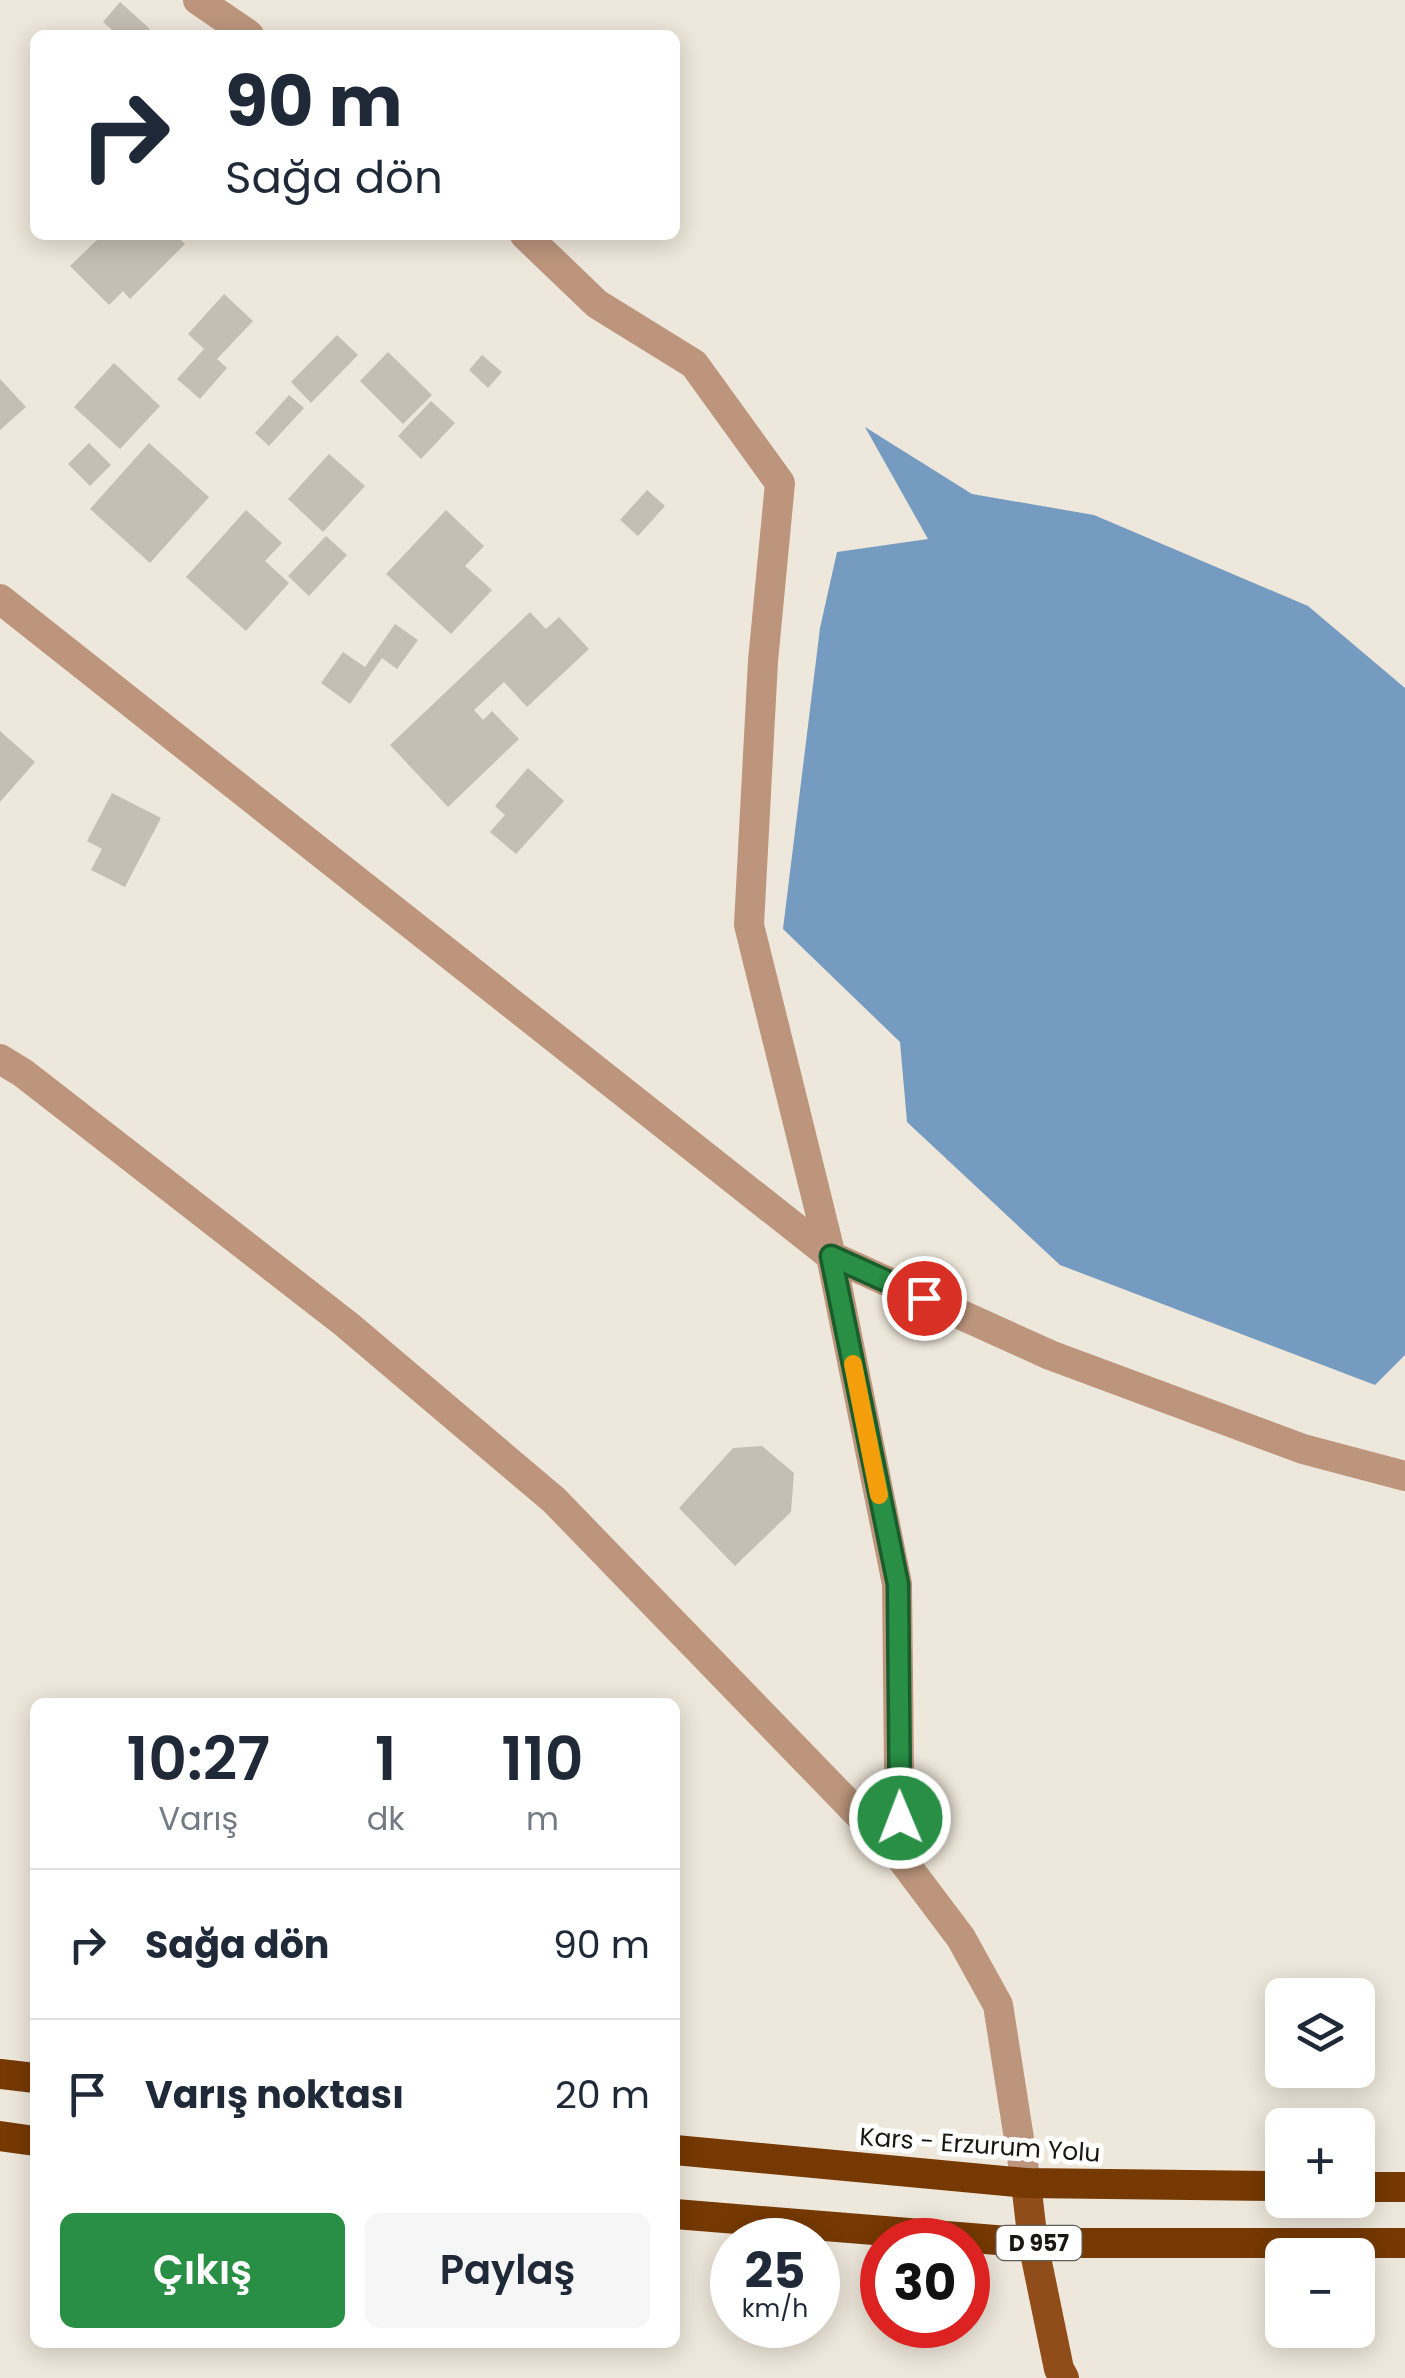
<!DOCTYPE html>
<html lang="tr">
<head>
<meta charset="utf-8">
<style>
	:root { --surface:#fff; --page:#f6f6f7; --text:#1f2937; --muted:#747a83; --line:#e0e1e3; --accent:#288f45 }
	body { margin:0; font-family:Poppins,sans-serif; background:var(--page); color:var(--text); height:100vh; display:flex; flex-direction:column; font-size:38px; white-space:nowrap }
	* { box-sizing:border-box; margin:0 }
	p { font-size:32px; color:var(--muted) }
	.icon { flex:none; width:55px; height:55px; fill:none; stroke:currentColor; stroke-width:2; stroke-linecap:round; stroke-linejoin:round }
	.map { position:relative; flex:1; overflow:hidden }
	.drawer { position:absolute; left:30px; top:1698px; width:650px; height:650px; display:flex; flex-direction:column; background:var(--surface); border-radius:15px; box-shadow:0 5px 25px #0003 }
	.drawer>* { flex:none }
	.guide { position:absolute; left:30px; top:30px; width:650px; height:210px; border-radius:15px; box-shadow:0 5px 25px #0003; background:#fff; color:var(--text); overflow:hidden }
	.buttons { position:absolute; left:1265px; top:1978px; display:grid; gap:20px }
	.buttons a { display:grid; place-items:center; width:110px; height:110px; border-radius:15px; background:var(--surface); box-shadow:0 5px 25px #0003; font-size:50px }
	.speed { position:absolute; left:710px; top:2218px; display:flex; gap:20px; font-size:50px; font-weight:700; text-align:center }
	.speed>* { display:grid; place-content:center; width:130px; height:130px; border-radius:50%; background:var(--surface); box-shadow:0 5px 25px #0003; line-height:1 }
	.speed small { font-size:25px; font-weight:400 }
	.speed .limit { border:15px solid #d22; background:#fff; color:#111 }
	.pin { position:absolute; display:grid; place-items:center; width:85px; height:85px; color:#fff; margin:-42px; border:5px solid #fff; border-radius:50%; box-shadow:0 2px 10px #0007 }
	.me { position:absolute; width:110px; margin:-55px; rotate:359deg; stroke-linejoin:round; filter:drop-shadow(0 0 8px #0008) }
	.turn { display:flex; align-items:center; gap:35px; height:210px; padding:0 30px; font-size:45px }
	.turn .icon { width:130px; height:130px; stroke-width:2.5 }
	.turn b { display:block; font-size:70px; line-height:85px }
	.eta { display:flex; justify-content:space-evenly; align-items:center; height:170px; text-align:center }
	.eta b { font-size:60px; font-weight:600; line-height:70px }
	.action { display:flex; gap:20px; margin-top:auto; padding:20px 30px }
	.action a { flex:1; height:115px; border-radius:15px; background:var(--accent); color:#fff; font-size:40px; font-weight:600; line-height:115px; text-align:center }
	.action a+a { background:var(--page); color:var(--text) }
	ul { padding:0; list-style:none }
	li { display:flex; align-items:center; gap:30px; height:150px; padding:0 30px; border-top:2px solid var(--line) }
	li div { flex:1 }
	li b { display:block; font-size:38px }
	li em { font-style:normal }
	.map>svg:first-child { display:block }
</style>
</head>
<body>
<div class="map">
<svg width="1405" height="2378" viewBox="0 0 1405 2378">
	<rect width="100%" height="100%" fill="#eee7db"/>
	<path fill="#759bc0" d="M865,427l107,67 122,21 214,91 97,82v667l-30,30 -315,-120 -153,-143 -7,-80 -117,-113 37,-301 17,-76 91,-13z"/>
	<path fill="#c5bfb3" d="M120,2l30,27 -5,6h-27l-15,-13z
		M102,235h74l9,9 -55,55 -7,-8 -14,14 -39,-39z
		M224,294l29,27 -36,38 10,9 -27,31 -23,-20 27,-30 -16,-15z
		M337,335l21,20 -47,48 -20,-21z
		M388,352l44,43 -29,29 -43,-43z
		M482,355l20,17 -14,16 -19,-18z
		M114,363l46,43 -40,43 -46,-42z
		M0,379l26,28 -26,23z
		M289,395l15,13 -35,38 -14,-13z
		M431,401l24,22 -34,36 -23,-23z
		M89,443l22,22 -21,21 -22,-22z
		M149,443l60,54 -59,66 -60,-54z
		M329,454l36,32 -42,46 -35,-33z
		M647,490l18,16 -27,30 -18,-16z
		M246,510l36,33 -17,18 24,22 -43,48 -60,-54z
		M446,510l38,36 -19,20 27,24 -41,44 -65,-60z
		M326,536l21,19 -38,41 -21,-20z
		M530,612l16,17 13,-12 30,32 -62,58 -23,-25 -30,28 9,10 9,-9 27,28 -71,68 -58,-62z
		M395,624l23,16 -21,29 -15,-11 -32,46 -29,-21 22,-31 22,15z
		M0,731l35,31 -35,40z
		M528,768l36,33 -48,53 -26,-22 15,-17 -10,-9z
		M112,793l49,25 -36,69 -34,-17 11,-21 -15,-8z
		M762,1446l32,27 -3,39 -56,54 -56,-58 54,-60z"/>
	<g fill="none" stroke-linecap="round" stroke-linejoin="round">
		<path stroke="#bc957c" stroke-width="30" d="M198,0l51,35
			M525,235l72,69 97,60 86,119 -17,178 -14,264 82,331 66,328 3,273
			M0,599l831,657 219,99 253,94 102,27
			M0,1059l23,14 323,251 208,176 346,357 61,81 37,67 28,178"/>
		<path stroke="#904d19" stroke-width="30" d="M1026,2183l7,60 26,126 5,9"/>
		<path stroke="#763901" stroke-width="30" d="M0,2074l35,4
			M0,2136l35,5
			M675,2150l351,33 256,3
			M1358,2187h47
			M675,2214l358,29h372"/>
	</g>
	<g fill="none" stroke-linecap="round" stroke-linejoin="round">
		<defs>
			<path id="route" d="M900,1818l-2,-234 -67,-328 93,42"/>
		</defs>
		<use href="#route" stroke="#1a5d2d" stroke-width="25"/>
		<use href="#route" stroke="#288f45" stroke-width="18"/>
		<path stroke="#f59e0b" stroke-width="18" d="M853,1364l26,131"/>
	</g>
	<g text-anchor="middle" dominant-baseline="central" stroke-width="10" stroke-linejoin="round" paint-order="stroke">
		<rect fill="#fff" stroke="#5f5d5a" stroke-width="2.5" x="996.5" y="2226" width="85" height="34" rx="8"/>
		<g font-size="22" font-weight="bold" fill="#1a1713">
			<text x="1039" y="2243">D 957</text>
		</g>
		<g font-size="25" fill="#1a1713" stroke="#fff">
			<text transform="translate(980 2145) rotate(4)">Kars - Erzurum Yolu</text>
		</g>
	</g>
</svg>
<div class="buttons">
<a><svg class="icon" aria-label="layers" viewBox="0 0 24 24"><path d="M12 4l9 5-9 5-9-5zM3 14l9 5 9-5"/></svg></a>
<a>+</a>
<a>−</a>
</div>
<div class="speed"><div>25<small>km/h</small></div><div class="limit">30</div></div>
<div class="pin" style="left:924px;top:1298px;background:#d93025"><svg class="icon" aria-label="arrive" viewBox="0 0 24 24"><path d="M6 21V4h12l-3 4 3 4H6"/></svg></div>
<svg class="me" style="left:900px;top:1818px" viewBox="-20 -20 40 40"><circle r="17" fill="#288f45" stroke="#fff" stroke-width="3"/><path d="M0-11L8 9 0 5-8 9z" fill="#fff"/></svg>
<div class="guide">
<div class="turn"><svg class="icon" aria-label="right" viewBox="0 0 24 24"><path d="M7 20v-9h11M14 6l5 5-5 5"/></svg><div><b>90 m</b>Sağa dön</div></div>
</div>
<section class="drawer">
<div class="eta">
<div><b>10:27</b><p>Varış</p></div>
<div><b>1</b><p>dk</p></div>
<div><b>110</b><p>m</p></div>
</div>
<ul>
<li><svg class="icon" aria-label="right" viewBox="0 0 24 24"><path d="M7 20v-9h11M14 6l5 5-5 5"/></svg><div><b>Sağa dön</b></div><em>90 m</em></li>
<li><svg class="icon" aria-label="arrive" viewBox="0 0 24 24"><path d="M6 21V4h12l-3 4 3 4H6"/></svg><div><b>Varış noktası</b></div><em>20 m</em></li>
</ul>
<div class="action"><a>Çıkış</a><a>Paylaş</a></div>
</section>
</div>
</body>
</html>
